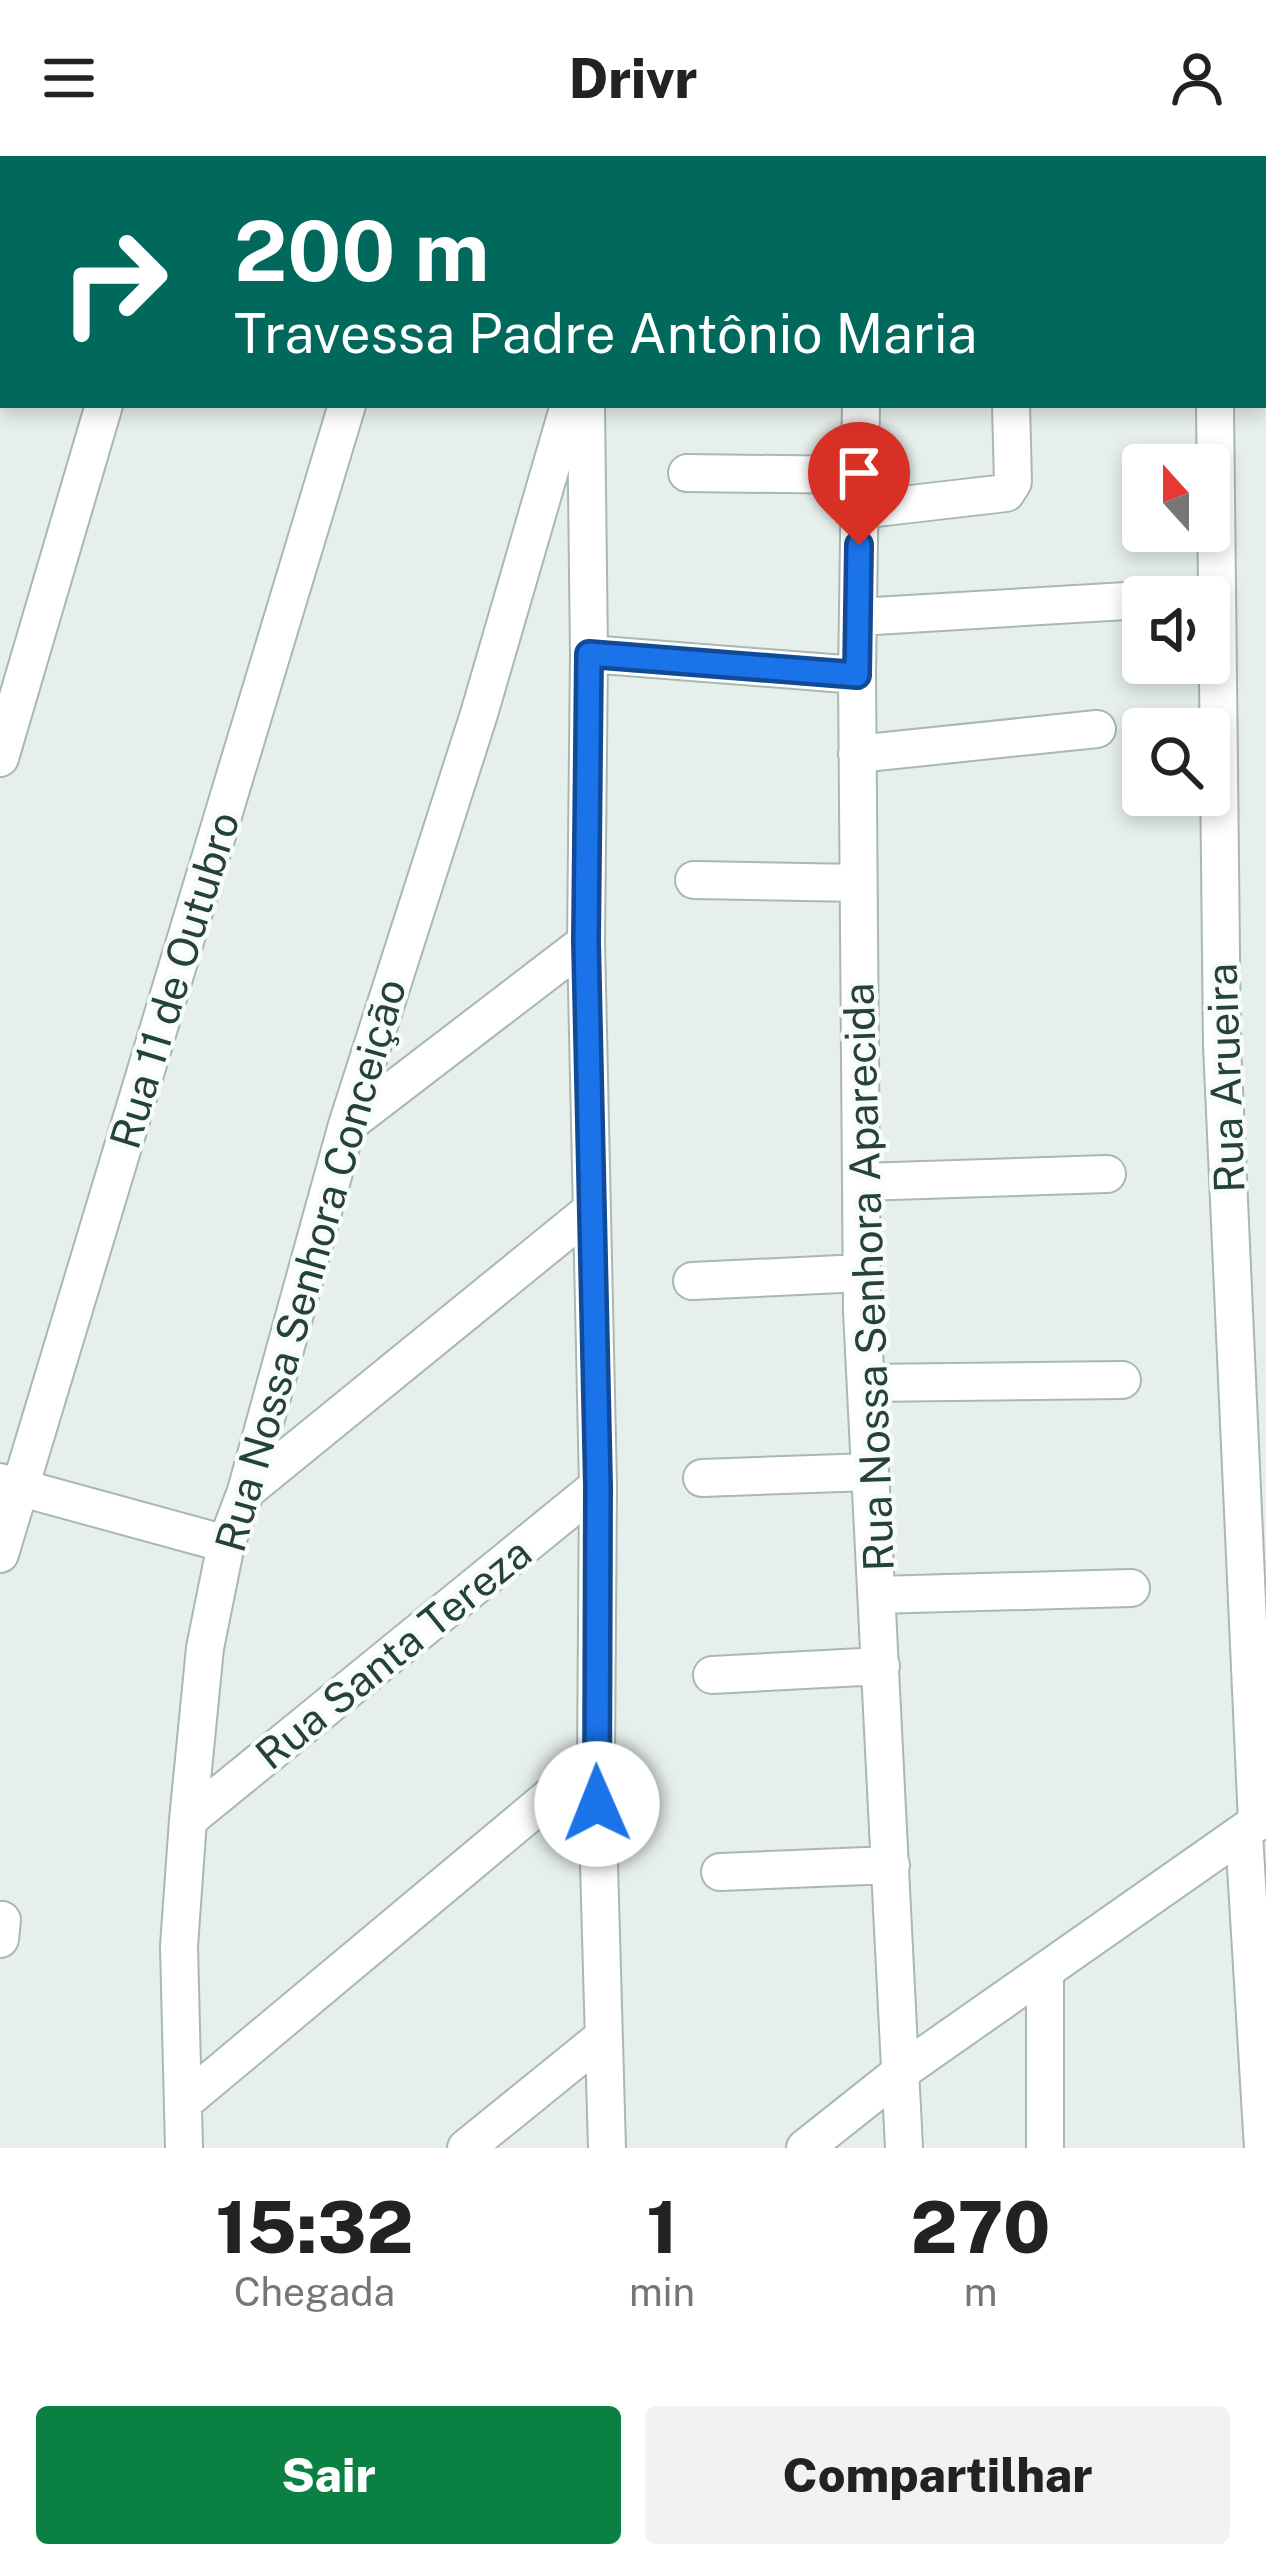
<!DOCTYPE html>
<html lang="pt">
<head>
<meta charset="utf-8">
<style>
	:root { --surface:#fff; --page:#f2f2f2; --text:#222; --muted:#767676; --accent:#0b8043 }
	body { margin:0; font-family:"Public Sans",sans-serif; background:var(--page); color:var(--text); height:100vh; display:flex; flex-direction:column; font-size:45px; white-space:nowrap }
	* { box-sizing:border-box; margin:0 }
	p { font-size:39px; color:var(--muted) }
	.icon { flex:none; width:66px; height:66px; fill:none; stroke:currentColor; stroke-width:2; stroke-linecap:round; stroke-linejoin:round }
	.map { position:relative; height:1992px; overflow:hidden }
	.panel { display:flex; flex-direction:column; background:var(--surface); flex:1 }
	.panel>* { flex:none }
	.guide { position:absolute; left:0px; top:0px; width:1266px; height:252px; box-shadow:0 6px 18px #0003; background:#00695c; color:#fff; overflow:hidden }
	.needle { width:78px; rotate:339deg }
	.tools { position:absolute; left:1122px; top:288px; display:grid; gap:24px }
	.tools a { display:grid; place-items:center; width:108px; height:108px; border-radius:12px; background:var(--surface); box-shadow:0 6px 18px #0003; font-size:60px }
	.pin { position:absolute; display:grid; place-items:center; width:102px; height:102px; color:#fff; margin:-123px -51px; border-radius:50% 50% 50% 0; rotate:-45deg; box-shadow:0 0 12px #0007 }
	.pin .icon { rotate:45deg }
	.me { position:absolute; width:132px; margin:-66px; rotate:359deg; stroke-linejoin:round; filter:drop-shadow(0 0 9px #0008) }
	.turn { display:flex; align-items:center; gap:42px; height:252px; padding:0 36px; font-size:54px }
	.turn .icon { width:156px; height:156px; stroke-width:2.5 }
	.turn b { display:block; font-size:84px; line-height:102px }
	.eta { display:flex; justify-content:space-evenly; align-items:center; height:204px; text-align:center }
	.eta b { font-size:72px; font-weight:800; line-height:84px }
	.action { display:flex; gap:24px; margin-top:auto; padding:24px 36px }
	.action a { flex:1; height:138px; border-radius:12px; background:var(--accent); color:#fff; font-size:48px; font-weight:800; line-height:138px; text-align:center }
	.action a+a { background:var(--page); color:var(--text) }
	header { display:flex; justify-content:space-between; align-items:center; height:156px; padding:0 36px; background:var(--surface); font-size:54px; font-weight:800 }
	.map>svg:first-child { display:block }
</style>
</head>
<body>
<header><svg class="icon" aria-label="menu" viewBox="0 0 24 24"><path d="M4 6h16M4 12h16M4 18h16"/></svg>Drivr<svg class="icon" aria-label="person" viewBox="0 0 24 24"><circle cx="12" cy="8" r="4"/><path d="M4 21q1-7 8-7t8 7"/></svg></header>
<div class="map">
<svg width="1266" height="1992" viewBox="0 0 1266 1992">
	<rect width="100%" height="100%" fill="#e6efeb"/>
	<g fill="none" stroke-linecap="round" stroke-linejoin="round">
		<defs>
			<path id="street" d="M1007,0v3
				M1214,0v3
				M176,3l1,-3
				M621,3l1,-3
				M867,3v-3
				M586,249l3,249 -3,288 12,544 -2,272 11,390
				M861,249l-4,270 5,636 42,837
				M1215,249l7,640 35,778
				M687,317l173,2
				M859,354l147,-17 7,-11 -2,-77
				M858,461l285,-17
				M589,498l268,21
				M857,598l240,-25
				M0,602l104,-353
				M694,724l164,3
				M347,969l239,-183
				M861,1026l246,-8
				M692,1125l170,-8
				M866,1227l256,-3
				M702,1322l168,-6
				M0,1326l226,62
				M246,1335l344,-280
				M0,1398l347,-1149
				M877,1439l254,-7
				M712,1519l169,-9
				M188,1664l410,-334
				M1244,1678l19,314
				M720,1716l171,-7
				M0,1783l2,-19
				M1045,1815v177
				M183,1947l413,-345
				M184,1992l-5,-202 9,-126 17,-172 21,-104 20,-53 101,-366 132,-411 90,-309
				M466,1992l137,-111"/>
			<path id="secondary" d="M805,1992l97,-77 364,-255"/>
		</defs>
		<use href="#street" stroke="#a8b8b2" stroke-width="40"/>
		<use href="#secondary" stroke="#a4bbb3" stroke-width="40"/>
		<use href="#street" stroke="#fff" stroke-width="36"/>
		<use href="#secondary" stroke="#fff" stroke-width="36"/>
	</g>
	<g fill="none" stroke-linecap="round" stroke-linejoin="round">
		<defs>
			<path id="route" d="M597,1648l1,-318 -12,-545 3,-287 268,21 2,-130"/>
		</defs>
		<use href="#route" stroke="#114b97" stroke-width="30"/>
		<use href="#route" stroke="#1a73e8" stroke-width="21"/>
	</g>
	<g text-anchor="middle" dominant-baseline="central" stroke-width="9" stroke-linejoin="round" paint-order="stroke">
		<g font-size="42" fill="#24423a" stroke="#f7fbf9">
			<text transform="translate(174 824) rotate(-73)">Rua 11 de Outubro</text>
			<text transform="translate(1225 922) rotate(-92)">Rua Arueira</text>
			<text transform="translate(310 1109) rotate(-74)">Rua Nossa Senhora Conceição</text>
			<text transform="translate(868 1121) rotate(-92)">Rua Nossa Senhora Aparecida</text>
			<text transform="translate(393 1497) rotate(-39)">Rua Santa Tereza</text>
		</g>
	</g>
</svg>
<div class="tools">
<a><svg class="needle" viewBox="-14 -14 28 28"><path d="M0-13l5 13h-10z" fill="#e53935"/><path d="M0 13l5-13h-10z" fill="#767676"/></svg></a>
<a><svg class="icon" aria-label="sound" viewBox="0 0 24 24"><path d="M4 9h4l5-4v14l-5-4H4zM17 9q2 3 0 6"/></svg></a>
<a><svg class="icon" aria-label="search" viewBox="0 0 24 24"><circle cx="10" cy="10" r="6"/><path d="M15 15l6 6"/></svg></a>
</div>
<div class="pin" style="left:859px;top:389px;background:#d93025"><svg class="icon" aria-label="arrive" viewBox="0 0 24 24"><path d="M6 21V4h12l-3 4 3 4H6"/></svg></div>
<svg class="me" style="left:597px;top:1648px" viewBox="-20 -20 40 40"><circle r="19" fill="#fff"/><path d="M0-13L10 11 0 6-10 11z" fill="#1a73e8"/></svg>
<div class="guide">
<div class="turn"><svg class="icon" aria-label="right" viewBox="0 0 24 24"><path d="M7 20v-9h11M14 6l5 5-5 5"/></svg><div><b>200 m</b>Travessa Padre Antônio Maria</div></div>
</div>
</div>
<section class="panel">
<div class="eta">
<div><b>15:32</b><p>Chegada</p></div>
<div><b>1</b><p>min</p></div>
<div><b>270</b><p>m</p></div>
</div>
<div class="action"><a>Sair</a><a>Compartilhar</a></div>
</section>
</body>
</html>
